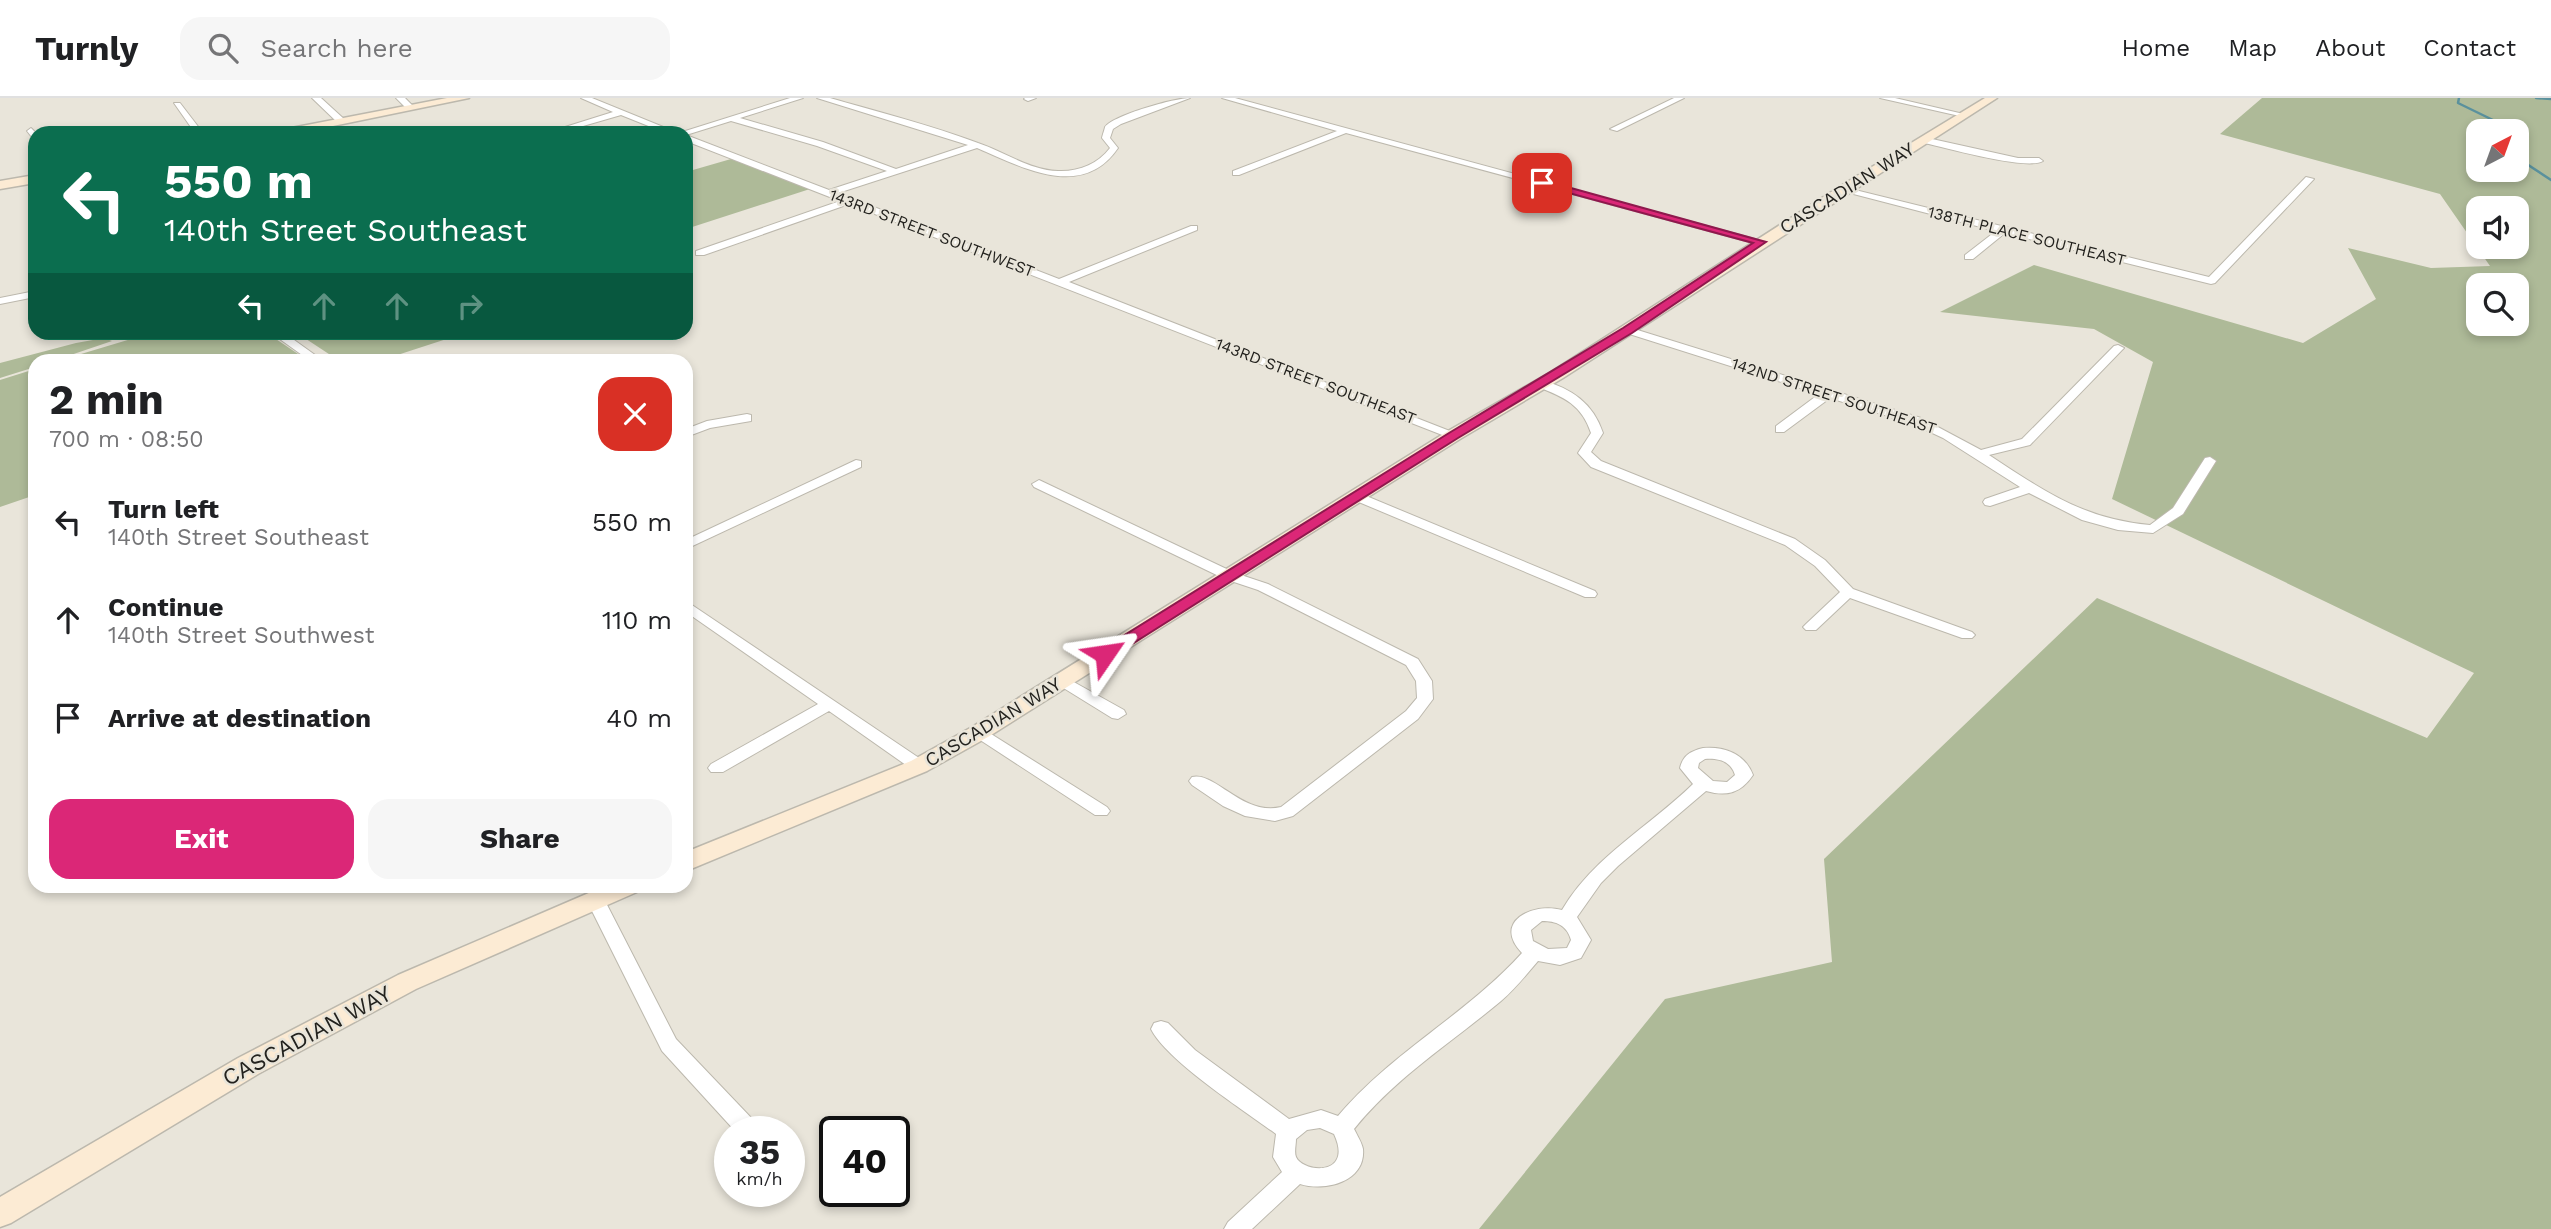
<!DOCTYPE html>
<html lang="en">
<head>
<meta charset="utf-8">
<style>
	:root { --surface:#fff; --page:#f6f6f6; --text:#202124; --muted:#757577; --line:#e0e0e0; --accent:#db2777 }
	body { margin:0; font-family:"Work Sans",sans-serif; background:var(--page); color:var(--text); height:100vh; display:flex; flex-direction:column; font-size:26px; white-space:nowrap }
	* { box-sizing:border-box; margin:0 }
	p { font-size:23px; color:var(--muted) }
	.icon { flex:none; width:38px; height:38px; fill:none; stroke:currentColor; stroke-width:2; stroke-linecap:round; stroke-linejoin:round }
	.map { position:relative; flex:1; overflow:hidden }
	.drawer { position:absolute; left:28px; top:256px; width:665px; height:539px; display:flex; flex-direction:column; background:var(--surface); border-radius:21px; box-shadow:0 4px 10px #0003 }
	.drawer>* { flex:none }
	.banner { position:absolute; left:28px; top:28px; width:665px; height:214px; border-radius:21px; box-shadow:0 4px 10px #0003; background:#0b6e4f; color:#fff; overflow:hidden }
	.needle { width:46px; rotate:41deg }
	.buttons { position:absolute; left:2466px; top:21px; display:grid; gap:14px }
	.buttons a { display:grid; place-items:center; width:63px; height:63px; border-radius:14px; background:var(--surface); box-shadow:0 4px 10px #0003; font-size:35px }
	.speed { position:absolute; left:714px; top:1018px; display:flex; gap:14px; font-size:35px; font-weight:700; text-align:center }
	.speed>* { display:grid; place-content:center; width:91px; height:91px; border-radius:50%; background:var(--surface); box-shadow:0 4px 10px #0003; line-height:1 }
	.speed small { font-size:18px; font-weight:400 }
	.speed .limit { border:4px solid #111; border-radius:10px; background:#fff; color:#111 }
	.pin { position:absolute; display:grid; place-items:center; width:60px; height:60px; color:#fff; margin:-30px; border-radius:14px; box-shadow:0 4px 10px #0006 }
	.me { position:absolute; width:77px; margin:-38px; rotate:58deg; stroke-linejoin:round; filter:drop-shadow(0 0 5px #0008) }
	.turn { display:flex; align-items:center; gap:24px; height:147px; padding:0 21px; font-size:32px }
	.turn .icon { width:91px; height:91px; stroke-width:2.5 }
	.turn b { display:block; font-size:49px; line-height:60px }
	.lanes { display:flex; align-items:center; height:66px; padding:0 21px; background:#0003; justify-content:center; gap:35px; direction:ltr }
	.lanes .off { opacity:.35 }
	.round { display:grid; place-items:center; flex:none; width:74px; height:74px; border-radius:21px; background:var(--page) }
	.head { display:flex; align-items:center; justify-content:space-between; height:119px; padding:0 21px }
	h1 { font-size:42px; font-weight:700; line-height:52px }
	.action { display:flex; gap:14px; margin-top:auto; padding:14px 21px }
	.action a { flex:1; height:80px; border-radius:21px; background:var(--accent); color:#fff; font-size:28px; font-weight:700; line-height:80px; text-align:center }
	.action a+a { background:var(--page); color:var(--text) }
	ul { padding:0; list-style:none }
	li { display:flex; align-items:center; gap:21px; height:98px; padding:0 21px }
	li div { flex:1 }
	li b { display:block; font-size:26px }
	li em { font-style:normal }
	header { display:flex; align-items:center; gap:42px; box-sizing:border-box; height:98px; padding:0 35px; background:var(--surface); border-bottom:2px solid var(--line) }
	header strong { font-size:33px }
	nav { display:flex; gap:38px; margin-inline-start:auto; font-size:24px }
	.search { width:490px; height:63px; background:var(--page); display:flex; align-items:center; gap:18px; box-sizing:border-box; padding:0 24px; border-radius:21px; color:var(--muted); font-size:26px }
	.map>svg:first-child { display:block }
</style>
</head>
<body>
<header>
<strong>Turnly</strong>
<div class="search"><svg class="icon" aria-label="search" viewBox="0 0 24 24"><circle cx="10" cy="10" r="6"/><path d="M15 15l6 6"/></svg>Search here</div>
<nav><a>Home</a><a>Map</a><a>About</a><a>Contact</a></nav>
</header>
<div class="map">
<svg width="2551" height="1131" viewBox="0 0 2551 1131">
	<rect width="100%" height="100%" fill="#e9e5da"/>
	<path fill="#aeba98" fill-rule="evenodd" d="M2262,0h289v1131h-1072l186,-230 167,-37 -8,-103 273,-261 330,140 47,-65 -362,-174 41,-137 -59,-33 -154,-17 94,-47 269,78 73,-44 -28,-51 83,20 59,-2 -50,-72 -220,-60zM2478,33h38v39h-38zM2478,110h38v39h-38zM2478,187h38v39h-38z
		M731,61l79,30 -124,40v-57z
		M151,235h116l40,27h-246z
		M297,235h168l-83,27h-44z
		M104,240l8,3 -56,19h-21v7l-35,11v-15l76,-20z
		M35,271v126l-35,12v-127z"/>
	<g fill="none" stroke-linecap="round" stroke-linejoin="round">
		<path stroke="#5a919d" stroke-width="2.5" d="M2459,0l-1,5 39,19 -2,9
			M2536,0l15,1
			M2516,59l35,23"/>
		<defs>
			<path id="street" d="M312,0h9l23,21v4h-6z
				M396,0h9l10,10 -7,2z
				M581,0h11l86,35h-12l-45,-18 -62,18h-13l67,-21z
				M790,0h13l-63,20 83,24 73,27 72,-24 -151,-47h13c49,14 100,27 148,45 27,9 51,27 80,28 20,1 40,-7 52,-23l-8,-10c0,-1 3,-10 3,-11 9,-12 70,-29 85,-29l-69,26 -8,5 -3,9 8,10c-36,53 -96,19 -141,0l-139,45 221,86 132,-53h6v4l-128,52 391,153 -6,4 -4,-1 -601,-234 -145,51h-8v-4l144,-50 -154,-60v-6l143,55 58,-19 -70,-25 -86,-25 -45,14 -7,-2z
				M1036,0l-8,3 -4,-2 1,-1z
				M1222,0h13l531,144 -9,2 -411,-111 -107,42h-6v-4l104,-40z
				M1674,0h10l-67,33 -7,-2z
				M1880,0h15l73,17 -4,2z
				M174,5h6l23,30h-8z
				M31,30l5,5 -1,8 -8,-10z
				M1923,39l95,21h21l4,3c-16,10 -100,-14 -123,-19l-1,-2z
				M2306,79l8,2 -99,104 -4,1 -206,-51 -32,26h-8v-4l31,-24 -158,-41 5,-3 366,90z
				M35,193v6l-35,7v-6z
				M1623,230h8l290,90 60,32 41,-11 92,-93 4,-1 6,3 -2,2 -92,95 -41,10c55,36 94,64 161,70l23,-17 32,-50 5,-1 6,4 -33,53 -30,19 -35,-3 -36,-10 -53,-27 -39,13 -5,-1 -2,-3 2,-3 35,-12 -77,-49 -30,-14 -83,-26 -46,34h-8v-6l43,-32 -196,-62z
				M66,234h17l-15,7h-8v-4z
				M270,234h13l39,28h-13z
				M1542,282c30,9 51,23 61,53l-12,19 10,9 194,78 30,21 28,29 119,43 3,3 -3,3h-10l-112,-40 -34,32h-10l-3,-3 3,-3 34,-32 -25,-26 -30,-21 -194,-78 -13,-14 13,-20c-9,-28 -27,-36 -53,-46l-2,-3z
				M747,316l4,1v6l-41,7 -24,9v-8l21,-8z
				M856,362l5,1v6l-175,82v-9z
				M1039,382l196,93 33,11 150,75 14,22 1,18 -15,20 -125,97 -18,5 -30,-5 -22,-10 -31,-21 -3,-4 3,-4c23,-6 50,39 89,30l125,-96 11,-13 -1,-17 -10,-16 -148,-75 -33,-11 -191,-92 -2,-3z
				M1359,395l236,98 2,3 -2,3h-10l-231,-97 -2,-3 2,-3z
				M686,503l239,161 3,4 -3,4h-12l-84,-59 -106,61h-12l-3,-4 3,-4 107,-60 -132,-92z
				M1063,578l61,34 2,4 -8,5 -6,-1 -55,-34 -2,-3 2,-3z
				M980,629l127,80 3,4 -3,4h-12l-121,-79 -2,-4 2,-4z
				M1703,650c22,-2 42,6 50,27 -12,18 -26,22 -47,16l-88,75 -17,17 -24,34 14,23 -10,18 -21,7 -22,-4c-12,14 -23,28 -37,40 -50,42 -105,76 -147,128 3,6 8,14 9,20 3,33 -38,43 -63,35l-48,45h-28l4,-7 54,-50 -9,-15 3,-23c-31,-23 -109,-73 -125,-105l3,-6 7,-2 7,2 27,27 94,69 32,-9 17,6c54,-64 129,-102 184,-163 -30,-31 10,-51 40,-43 32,-54 87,-83 131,-126l-13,-16c3,-13 11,-17 23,-20zM1705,661c13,-1 26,2 30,16l-8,7 -14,-1 -15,-13 1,-5zM1542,823c14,0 25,4 29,19l-4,8 -19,1 -15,-8 -2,-11zM1320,1030l14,6c20,43 -31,39 -38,23 -2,-5 0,-12 0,-18l11,-9z
				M595,794l7,2 2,5 72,140 82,86 3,7h-25l-74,-81 -76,-152 2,-5z"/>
			<path id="secondary" d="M447,0h22l-170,35h-24l6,-3z
				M1985,0h12l-434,280 -103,61 -472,298 -61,34 -241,100v-19l225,-91 61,-34 476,-296 103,-59 288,-185z
				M35,77v8l-35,6v-8z
				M605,788h36l-4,6 -221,97 -158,85 -247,149 -11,4v-30l238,-139 160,-83z"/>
		</defs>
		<use href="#street" stroke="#bcb8ad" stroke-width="2"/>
		<use href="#secondary" stroke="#bcb8ad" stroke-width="3"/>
		<use href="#street" fill="#fff" fill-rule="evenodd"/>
		<use href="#secondary" fill="#fcebd4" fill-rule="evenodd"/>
	</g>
	<path fill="#db2777" stroke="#8e194d" stroke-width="2" d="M1542,82l224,62 -134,91 -174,105 -348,220h-11l-2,-4 2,-3 350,-218 174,-105 130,-85 -214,-58 -1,-2z"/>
	<g text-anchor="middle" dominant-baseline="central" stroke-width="5" stroke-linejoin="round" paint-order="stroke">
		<g font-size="16" fill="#23221e" stroke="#e9e5da">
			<text transform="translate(932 135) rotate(21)">143RD STREET SOUTHWEST</text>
			<text transform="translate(2027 138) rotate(14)">138TH PLACE SOUTHEAST</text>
			<text transform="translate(1316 283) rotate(21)">143RD STREET SOUTHEAST</text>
			<text transform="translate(1834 298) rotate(18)">142ND STREET SOUTHEAST</text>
		</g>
		<g font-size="19" fill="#23221e" stroke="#e9e5da">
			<text transform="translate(1847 90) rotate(-32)">CASCADIAN WAY</text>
			<text transform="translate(993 624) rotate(-31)">CASCADIAN WAY</text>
		</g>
		<g font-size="23" fill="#23221e" stroke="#e9e5da">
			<text transform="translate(307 938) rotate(-28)">CASCADIAN WAY</text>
		</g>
	</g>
</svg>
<div class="buttons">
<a><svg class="needle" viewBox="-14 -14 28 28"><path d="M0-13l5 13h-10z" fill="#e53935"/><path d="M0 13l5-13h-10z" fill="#757577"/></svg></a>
<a><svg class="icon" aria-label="sound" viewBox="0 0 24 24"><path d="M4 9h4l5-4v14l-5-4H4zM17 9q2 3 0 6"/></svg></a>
<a><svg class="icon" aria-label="search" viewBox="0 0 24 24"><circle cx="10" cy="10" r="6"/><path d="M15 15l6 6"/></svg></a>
</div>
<div class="speed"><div>35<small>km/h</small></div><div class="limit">40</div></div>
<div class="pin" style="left:1542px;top:85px;background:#d93025"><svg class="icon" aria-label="arrive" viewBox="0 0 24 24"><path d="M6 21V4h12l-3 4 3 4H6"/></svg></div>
<svg class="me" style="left:1105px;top:556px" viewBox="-20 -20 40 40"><path d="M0-17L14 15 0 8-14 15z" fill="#db2777" stroke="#fff" stroke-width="4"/></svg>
<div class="banner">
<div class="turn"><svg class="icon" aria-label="left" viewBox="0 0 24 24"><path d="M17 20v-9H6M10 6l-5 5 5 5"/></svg><div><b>550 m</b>140th Street Southeast</div></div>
<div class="lanes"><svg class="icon" aria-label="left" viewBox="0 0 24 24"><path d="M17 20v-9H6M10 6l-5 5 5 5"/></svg><svg class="icon off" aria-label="ahead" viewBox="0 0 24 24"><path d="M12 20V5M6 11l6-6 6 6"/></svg><svg class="icon off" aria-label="ahead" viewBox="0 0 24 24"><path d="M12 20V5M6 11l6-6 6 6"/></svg><svg class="icon off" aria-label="right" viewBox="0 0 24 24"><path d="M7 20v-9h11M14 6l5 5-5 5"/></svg></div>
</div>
<section class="drawer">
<div class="head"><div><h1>2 min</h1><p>700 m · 08:50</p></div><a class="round" style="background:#d93025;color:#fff"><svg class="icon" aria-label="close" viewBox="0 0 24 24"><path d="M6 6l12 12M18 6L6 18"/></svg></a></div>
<ul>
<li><svg class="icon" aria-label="left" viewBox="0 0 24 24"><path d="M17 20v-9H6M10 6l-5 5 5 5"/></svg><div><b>Turn left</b><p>140th Street Southeast</p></div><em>550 m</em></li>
<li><svg class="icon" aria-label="ahead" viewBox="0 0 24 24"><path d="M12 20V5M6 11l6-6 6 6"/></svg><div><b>Continue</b><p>140th Street Southwest</p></div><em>110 m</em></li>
<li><svg class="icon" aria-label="arrive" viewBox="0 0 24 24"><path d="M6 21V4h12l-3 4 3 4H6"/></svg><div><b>Arrive at destination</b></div><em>40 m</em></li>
</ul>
<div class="action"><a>Exit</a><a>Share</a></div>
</section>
</div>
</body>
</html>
